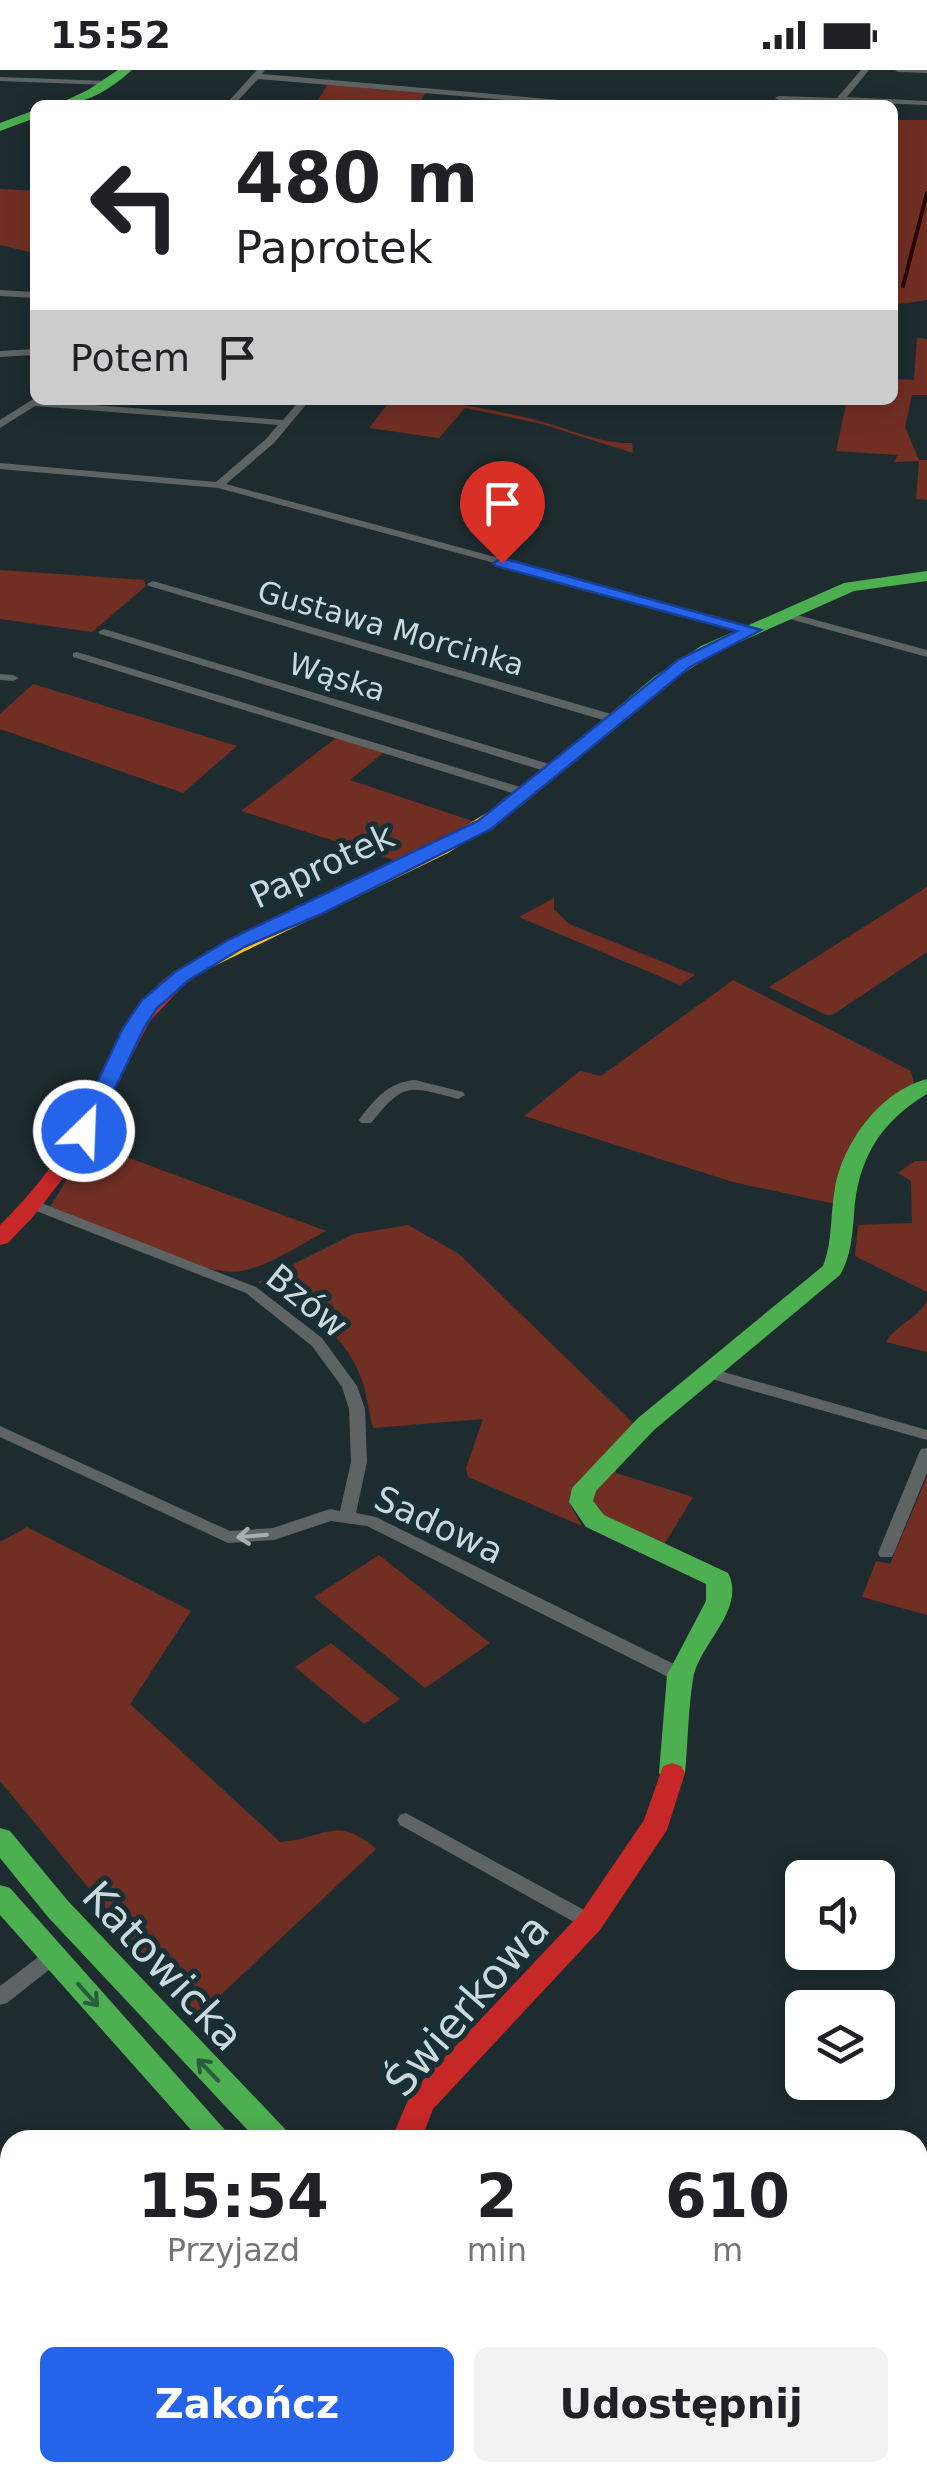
<!DOCTYPE html>
<html lang="pl">
<head>
<meta charset="utf-8">
<style>
	:root { --surface:#fff; --page:#f2f2f2; --text:#202124; --muted:#757577; --accent:#2563eb }
	body { margin:0; font-family:"DejaVu Sans",sans-serif; background:var(--page); color:var(--text); height:100vh; display:flex; flex-direction:column; font-size:38px; white-space:nowrap }
	* { box-sizing:border-box; margin:0 }
	p { font-size:32px; color:var(--muted) }
	.icon { flex:none; width:55px; height:55px; fill:none; stroke:currentColor; stroke-width:2; stroke-linecap:round; stroke-linejoin:round }
	.map { position:relative; flex:1; overflow:hidden }
	.side { position:absolute; left:0px; top:2060px; width:928px; height:352px; display:flex; flex-direction:column; background:var(--surface); border-radius:30px 30px 0 0; box-shadow:0 5px 25px #0003 }
	.side>* { flex:none }
	.hud { position:absolute; left:30px; top:30px; width:868px; height:305px; border-radius:15px; box-shadow:0 5px 25px #0003; background:#fff; color:var(--text); overflow:hidden }
	.buttons { position:absolute; left:785px; top:1790px; display:grid; gap:20px }
	.buttons a { display:grid; place-items:center; width:110px; height:110px; border-radius:15px; background:var(--surface); box-shadow:0 5px 25px #0003; font-size:50px }
	.pin { position:absolute; display:grid; place-items:center; width:85px; height:85px; color:#fff; margin:-102px -42px; border-radius:50% 50% 50% 0; rotate:-45deg; box-shadow:0 0 10px #0007 }
	.pin .icon { rotate:45deg }
	.me { position:absolute; width:110px; margin:-55px; rotate:24deg; stroke-linejoin:round; filter:drop-shadow(0 0 8px #0008) }
	.turn { display:flex; align-items:center; gap:35px; height:210px; padding:0 40px; font-size:45px }
	.turn .icon { width:130px; height:130px; stroke-width:2.5 }
	.turn b { display:block; font-size:70px; line-height:85px }
	.then { display:flex; align-items:center; height:95px; padding:0 40px; background:#0003; gap:20px; font-size:38px }
	.eta { display:flex; justify-content:space-evenly; align-items:center; height:170px; text-align:center }
	.eta b { font-size:60px; font-weight:600; line-height:70px }
	.primary-button { display:flex; gap:20px; margin-top:auto; padding:20px 40px }
	.primary-button a { flex:1; height:115px; border-radius:15px; background:var(--accent); color:#fff; font-size:40px; font-weight:600; line-height:115px; text-align:center }
	.primary-button a+a { background:var(--page); color:var(--text) }
	.status { display:flex; justify-content:space-between; align-items:center; height:70px; padding:0 50px; background:var(--surface); direction:ltr }
	.status svg { height:28px; fill:currentColor }
	.map>svg:first-child { display:block }
</style>
</head>
<body>
<div class="status"><b>15:52</b><svg viewBox="0 0 49 12"><path d="M0 12V9h3v3zM5 12V6h3v6zM10 12V3h3v9zM15 12V0h3v12zM26 1h20v11H26zM47 4h2v5h-2z"/></svg></div>
<div class="map">
<svg width="927" height="2411" viewBox="0 0 927 2411">
	<rect width="100%" height="100%" fill="#1e2c2f"/>
	<path fill="#712f24" d="M329,12l98,9 -10,14 -100,-3z
		M892,50h35v180l-34,5z
		M0,119l35,2v62l-35,-8z
		M917,268l10,1v56h-15l-7,32 14,33h8v40l-11,-1 3,-38 -24,1 2,-7 -61,-4 11,-51h45l1,-21 21,1z
		M391,330c51,0 100,8 149,21 30,8 60,23 92,22l1,10 -91,-29 -77,-16 -26,30 -70,-10z
		M0,500l144,10 2,6 -54,46 -92,-13z
		M33,614l204,62 -54,47 -183,-64v-15z
		M336,668l47,15 -33,27 125,42 -75,40 -159,-51z
		M927,817v65l-95,63h-6l-57,-28z
		M554,828v11l15,15 126,51 -15,10 -161,-68z
		M733,910l178,91 3,13c-54,30 -64,62 -79,120l-102,-22 -209,-66 56,-45 21,5z
		M89,1073l237,88c-27,14 -54,34 -85,40 -40,7 -148,-47 -191,-64z
		M915,1091h12v131l-72,-36 3,-31 54,-2 -1,-42 -13,-8z
		M408,1155l51,29 175,170 -62,72 -2,9 12,21 -114,-49 -2,-9 17,-49 -110,9c-5,-17 -6,-37 -13,-53 -18,-46 -62,-70 -102,-93l96,-48z
		M927,1230v52l-41,-10c11,-18 35,-26 41,-42z
		M616,1396v7l77,24 -31,51 -63,-30 -10,-21z
		M927,1407v138l-65,-18 14,-36 14,3z
		M27,1457l164,84 -61,93 150,138c44,-3 57,-28 96,7l-180,169 -196,-237v-239z
		M379,1485l111,88 -65,45 -111,-91z
		M331,1573l69,56 -36,25 -69,-57z
		M365,2403h110l8,8h-127z"/>
	<g fill="none" stroke-linecap="round" stroke-linejoin="round">
		<path stroke="#2a0604" stroke-width="4" d="M903,216l24,-93"/>
		<path fill="#5e6364" fill-rule="evenodd" d="M257,0h8l-3,4 333,29 4,2h-33l-308,-26 -24,26h-9z
			M861,0h8l-22,27 80,4v4l-84,-3 -4,1 -60,-3 -4,-2 4,-2 58,2z
			M894,0h33v3l-29,-1z
			M0,7l108,4 4,2 -4,2 -108,-4z
			M0,220l35,2v6l-35,-2z
			M35,279v6l-35,2v-6z
			M35,328v2l8,1 240,19 17,-20h10l-36,43 -48,41 531,144 2,2 -2,2h-8l-531,-144 -218,-19v-6l216,19 50,-43 12,-14 -243,-19 -35,22v-8z
			M153,511l465,135 2,3 -6,4 -4,-1 -461,-136 -2,-2z
			M790,543l137,37v7l-141,-39v-4z
			M104,559l455,138 2,3 -6,4 -4,-1 -451,-139 -2,-2z
			M77,582l453,138 2,3 -2,3h-8l-449,-139v-4z
			M0,604l13,1 6,3 -6,3 -13,-1z
			M415,1010l48,12 2,3 -7,4c-50,-13 -53,-18 -87,24h-10l-2,-3 2,-3c15,-19 28,-35 54,-37z
			M36,1131l220,86 66,51 35,48 8,23 2,53 -11,51 20,4 310,153 3,5 -3,5h-12l-307,-154 -36,-5 -57,19 -46,3 -228,-106v-11l230,105 43,-3 57,-19 10,2 11,-49 -2,-53 -7,-22 -30,-41 -66,-53 -215,-84 -2,-3 2,-3z
			M710,1298l217,62v10l-223,-63 -2,-4 2,-4z
			M927,1378v25l-33,80 -2,4h-12l-2,-4 41,-100 2,-4z
			M406,1743l191,104 2,5 -2,5 -7,2 -7,-2 -183,-102 -3,-5 3,-5z
			M52,1879l7,3 2,5 -2,5 -52,41 -7,2v-19l45,-34z
			M918,2291l9,4v21l-9,-4z
			M10,2394v8h17l-3,7 -24,2v-12z"/>
		<path fill="#4caf50" fill-rule="evenodd" d="M118,0h14c-21,19 -47,35 -76,35l32,-15z
			M35,40v8l-35,13v-8z
			M927,501v10l-73,10 -141,63 -46,30 -145,121 -7,2 -9,-6 149,-125 46,-30 143,-63z
			M927,1009v15c-47,28 -70,66 -73,121 -2,22 -3,41 -14,60l-186,155 -58,61 -3,10 11,14 124,58c19,36 -30,72 -35,106 -5,31 -5,63 -8,94l-4,7 -9,3 -9,-3 -4,-7 8,-98 39,-74v-17l-120,-57 -17,-25 3,-14 66,-70 185,-152c10,-25 7,-52 12,-78 8,-45 45,-97 92,-109z
			M0,1758l10,3 58,70 219,230 4,9h-34l-209,-223 -48,-59z
			M0,1815l10,3 224,252h-34l-200,-225z
			M493,2402h36l3,9h-35z
			M554,2402h36l3,9h-35z"/>
		<path fill="#ffc107" fill-rule="evenodd" d="M515,725l9,6 -2,4 -74,48 -244,118h-14l-3,-4 41,-26 207,-96z"/>
		<path fill="#c62828" fill-rule="evenodd" d="M197,891l10,6 -25,20 -32,34 -72,138 -46,59 -24,25 -8,2v-20c24,-24 46,-49 64,-78 33,-53 67,-168 133,-186z
			M672,1693l9,3 4,7 -18,57 -67,100 -167,179 -12,31h-30l20,-47 169,-179 64,-94 19,-54z"/>
	</g>
	<defs><path id="oneway-shaft" d="M-6 0H5M1.5-3L5.5 0L1.5 3" fill="none" stroke-width="1.6" stroke-linecap="round" stroke-linejoin="round" transform="scale(2.5)"/></defs>
	<use stroke="#a5b0b2" href="#oneway-shaft" transform="translate(252 1466) rotate(175)"/>
	<g stroke="#2a5c3e">
		<use href="#oneway-shaft" transform="translate(88 1925) rotate(48)"/>
		<use href="#oneway-shaft" transform="translate(208 2000) rotate(-134)"/>
	</g>
	<path fill="#2563eb" stroke="#184099" stroke-width="2.5" d="M502,488l259,72 -71,37 -199,162 -172,86 -75,32 -55,33 -32,28 -13,20 -52,108h-15l-3,-5 49,-103 19,-28 33,-28 55,-33 248,-118 200,-161 59,-29 -241,-65 -3,-3z"/>
	<g text-anchor="middle" dominant-baseline="central" stroke-width="10" stroke-linejoin="round" paint-order="stroke">
		<g font-size="30" fill="#cbd9dc" stroke="#183035">
			<text transform="translate(391 558) rotate(16)">Gustawa Morcinka</text>
			<text transform="translate(337 607) rotate(17)">Wąska</text>
		</g>
		<g font-size="35" fill="#cbd9dc" stroke="#183035">
			<text transform="translate(322 796) rotate(-25)">Paprotek</text>
			<text transform="translate(307 1231) rotate(39)">Bzów</text>
			<text transform="translate(439 1455) rotate(25)">Sadowa</text>
		</g>
		<g font-size="42" fill="#cbd9dc" stroke="#183035">
			<text transform="translate(163 1896) rotate(47)">Katowicka</text>
			<text transform="translate(467 1935) rotate(-49)">Świerkowa</text>
		</g>
	</g>
</svg>
<div class="buttons">
<a><svg class="icon" aria-label="sound" viewBox="0 0 24 24"><path d="M4 9h4l5-4v14l-5-4H4zM17 9q2 3 0 6"/></svg></a>
<a><svg class="icon" aria-label="layers" viewBox="0 0 24 24"><path d="M12 4l9 5-9 5-9-5zM3 14l9 5 9-5"/></svg></a>
</div>
<div class="pin" style="left:502px;top:493px;background:#d93025"><svg class="icon" aria-label="arrive" viewBox="0 0 24 24"><path d="M6 21V4h12l-3 4 3 4H6"/></svg></div>
<svg class="me" style="left:84px;top:1061px" viewBox="-20 -20 40 40"><circle r="17" fill="#2563eb" stroke="#fff" stroke-width="3"/><path d="M0-11L8 9 0 5-8 9z" fill="#fff"/></svg>
<div class="hud">
<div class="turn"><svg class="icon" aria-label="left" viewBox="0 0 24 24"><path d="M17 20v-9H6M10 6l-5 5 5 5"/></svg><div><b>480 m</b>Paprotek</div></div>
<div class="then">Potem<svg class="icon" aria-label="arrive" viewBox="0 0 24 24"><path d="M6 21V4h12l-3 4 3 4H6"/></svg></div>
</div>
<section class="side">
<div class="eta">
<div><b>15:54</b><p>Przyjazd</p></div>
<div><b>2</b><p>min</p></div>
<div><b>610</b><p>m</p></div>
</div>
<div class="primary-button"><a>Zakończ</a><a>Udostępnij</a></div>
</section>
</div>
</body>
</html>
